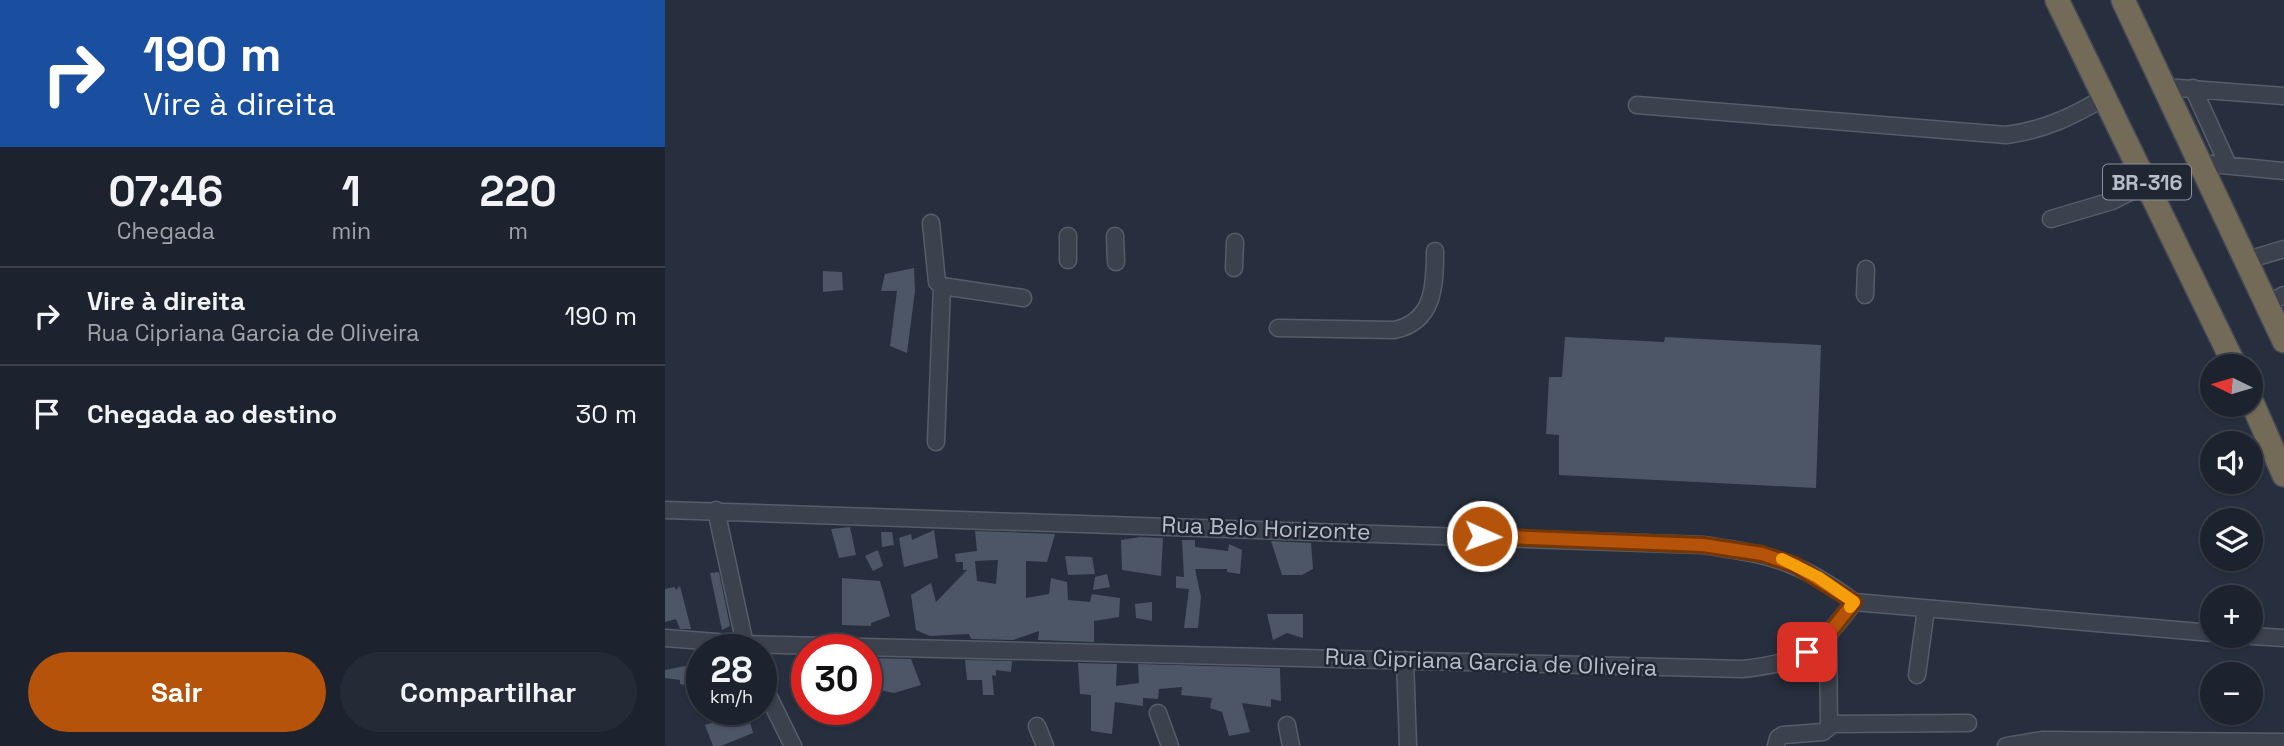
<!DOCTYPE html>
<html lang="pt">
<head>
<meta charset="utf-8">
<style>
	:root { --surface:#1d232e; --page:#252b36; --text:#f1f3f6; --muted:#a0a4aa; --line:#3b404a; --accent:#b45309 }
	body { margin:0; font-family:"Space Grotesk",sans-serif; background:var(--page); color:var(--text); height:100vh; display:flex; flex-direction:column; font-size:26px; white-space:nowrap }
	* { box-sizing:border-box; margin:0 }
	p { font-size:23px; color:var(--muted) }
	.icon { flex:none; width:38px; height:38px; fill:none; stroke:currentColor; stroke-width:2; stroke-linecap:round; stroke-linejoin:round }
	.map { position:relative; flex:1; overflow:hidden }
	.panel { display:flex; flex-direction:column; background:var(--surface); width:665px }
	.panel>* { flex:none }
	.top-card { background:#1a4fa0; color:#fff; overflow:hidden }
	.needle { width:46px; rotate:275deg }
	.buttons { position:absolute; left:1535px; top:354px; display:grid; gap:14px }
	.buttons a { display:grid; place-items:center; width:63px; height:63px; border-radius:50%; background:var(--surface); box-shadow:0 2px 5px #0004,0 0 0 2px var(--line); font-size:35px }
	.speed { position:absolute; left:21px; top:634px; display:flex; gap:14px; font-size:35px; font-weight:700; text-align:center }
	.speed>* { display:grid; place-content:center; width:91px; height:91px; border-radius:50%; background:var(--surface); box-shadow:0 2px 5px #0004,0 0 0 2px var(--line); line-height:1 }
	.speed small { font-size:18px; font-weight:400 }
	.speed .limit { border:10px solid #d22; background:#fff; color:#111 }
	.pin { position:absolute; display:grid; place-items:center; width:60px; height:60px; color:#fff; margin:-30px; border-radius:14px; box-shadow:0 4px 10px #0006 }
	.me { position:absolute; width:77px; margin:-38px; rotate:92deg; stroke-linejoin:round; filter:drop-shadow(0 0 5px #0008) }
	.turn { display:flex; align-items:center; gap:24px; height:147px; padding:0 28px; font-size:32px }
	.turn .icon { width:91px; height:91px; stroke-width:2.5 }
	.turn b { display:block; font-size:49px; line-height:60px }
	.eta { display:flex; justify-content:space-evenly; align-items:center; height:119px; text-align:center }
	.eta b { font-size:42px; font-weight:600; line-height:49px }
	.primary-button { display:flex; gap:14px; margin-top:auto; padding:14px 28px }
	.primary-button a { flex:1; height:80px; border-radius:42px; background:var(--accent); color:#fff; font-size:28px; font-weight:600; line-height:80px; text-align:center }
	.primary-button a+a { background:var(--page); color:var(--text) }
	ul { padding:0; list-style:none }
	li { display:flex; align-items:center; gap:21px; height:98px; padding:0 28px; border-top:2px solid var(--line) }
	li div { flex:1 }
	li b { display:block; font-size:26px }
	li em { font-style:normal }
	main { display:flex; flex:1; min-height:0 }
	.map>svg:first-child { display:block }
</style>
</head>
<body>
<main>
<section class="panel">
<div class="top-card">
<div class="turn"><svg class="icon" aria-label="right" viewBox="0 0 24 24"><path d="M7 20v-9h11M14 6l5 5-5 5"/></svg><div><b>190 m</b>Vire à direita</div></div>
</div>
<div class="eta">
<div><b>07:46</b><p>Chegada</p></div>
<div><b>1</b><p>min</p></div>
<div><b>220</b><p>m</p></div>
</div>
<ul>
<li><svg class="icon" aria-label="right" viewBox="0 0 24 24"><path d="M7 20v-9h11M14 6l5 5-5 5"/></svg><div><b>Vire à direita</b><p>Rua Cipriana Garcia de Oliveira</p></div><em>190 m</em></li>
<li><svg class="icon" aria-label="arrive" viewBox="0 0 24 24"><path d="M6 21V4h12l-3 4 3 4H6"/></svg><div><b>Chegada ao destino</b></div><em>30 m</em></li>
</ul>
<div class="primary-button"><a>Sair</a><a>Compartilhar</a></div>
</section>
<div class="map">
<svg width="1619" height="746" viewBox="0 0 1619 746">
	<rect width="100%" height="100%" fill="#272f3e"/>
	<path fill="#4d5666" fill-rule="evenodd" d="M249,268l1,23 -8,62 -17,-7 7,-55h-16l4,-17z
		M158,271l19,1 1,18 -20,2z
		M900,337l99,5 1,-5 156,8 -5,143 -257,-13v-40l-13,-1 3,-57h13z
		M185,527l6,28 -17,3 -8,-29z
		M269,530l4,28 -34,9 -5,-29 12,-4 1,6z
		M310,531l80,3 -8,28 -21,-1v37l23,-4 2,-16 16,4 1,18 22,2 2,-8 28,4 -1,19 -25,4v21l-56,-2 1,-9 -26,9 -42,-1 -2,-5 -39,2 -14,-6 -5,-35 20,-12 5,19 31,-32h-4v-8h-7l-1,-8 22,-3zM333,560l-2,24 -19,-3 -2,-20z
		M216,532h11l2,13 -12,2z
		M475,537l23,1 -2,38 -39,-6 -1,-30z
		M517,540h13v7l33,4 1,-7 13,6 -2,24 -13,-2v-3h-32l6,28 -3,31h-14l5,-39 -13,-1v-12l8,1z
		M606,541l40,2 2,26 -11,6h-20z
		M213,550l5,16 -10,5 -8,-15z
		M400,556l27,1 3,17 -27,1z
		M54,572l11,54 -8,4 -12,-57z
		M442,574l3,13 -17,3 2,-13z
		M177,578l38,3 10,35 -19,7v3l-29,-1z
		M15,586l11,43h-11l-4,-10 -11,3v-33l10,-2 1,3z
		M487,602v19l-16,-3 -1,-14z
		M602,614h36v24l-16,-5 -14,7z
		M206,658l40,1 10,26 -27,8 -15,-3z
		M300,660l47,1 -1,11 -15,-2v6l-4,-1 2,20h-11l-1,-15h-15z
		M413,663l39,1 -1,22 23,-3 -1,-19 142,4 1,33 -10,-2v8l-29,-4 8,29 -21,4 -7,-24 -12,-4 2,-10 -31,-3 1,-8 -23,2 -1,10 -15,-1v8l-28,-4 -3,32 -21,-3v-36l-11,-1z
		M20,666l7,4 -2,16 -10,-2v-4l-15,-2v-8z
		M82,711l6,22 -32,13h-8l-8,-21z"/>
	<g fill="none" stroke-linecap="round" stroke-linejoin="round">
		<defs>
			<path id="minor" d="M1500,87l119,9
				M1528,88l35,77
				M972,105l369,30c38,-5 66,-18 99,-38
				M1536,163l83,8
				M1386,219l61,-18 36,-18
				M266,223l6,59 5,4 81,12
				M403,236v24
				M450,236l1,26
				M1582,260l37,-11
				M569,268l1,-26
				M1200,295l1,-26
				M1602,304l17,-9
				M613,328l116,2c40,-8 41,-44 41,-79
				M271,442l6,-156
				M0,510l1038,35c67,10 95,15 151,57
				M51,510l30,139
				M1189,602l358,31
				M1572,635l47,3
				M0,638l78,6 1000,25c61,-7 75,-19 111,-67
				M740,660l3,86
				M1252,675l9,-66
				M96,681l32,65
				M493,713l12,33
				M1165,724l138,-1
				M622,725l4,21
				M372,726l8,20
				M1111,746l2,-8 5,-3 40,-3 6,-5 -1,-92
				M1341,746l36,-6 242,2"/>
			<path id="highway" d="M1392,0l178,366
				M1458,0l161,341
				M1586,400l33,75"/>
		</defs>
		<use href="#minor" stroke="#565d69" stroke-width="19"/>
		<use href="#highway" stroke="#434a56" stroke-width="26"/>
		<use href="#minor" stroke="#3b424e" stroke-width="16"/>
		<use href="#highway" stroke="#736a58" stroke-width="23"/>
	</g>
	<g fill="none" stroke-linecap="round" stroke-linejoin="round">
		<defs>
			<path id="route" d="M817,536l221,9 59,9 33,11 59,37 -32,40 -15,10"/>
		</defs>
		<use href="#route" stroke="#753606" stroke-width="18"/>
		<use href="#route" stroke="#b45309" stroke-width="12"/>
		<path stroke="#f59e0b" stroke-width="12" d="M1117,559l36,18 36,25 -4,5"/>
	</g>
	<g text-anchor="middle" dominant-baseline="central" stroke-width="5" stroke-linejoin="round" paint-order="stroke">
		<rect fill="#202733" stroke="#8a909c" stroke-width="2" x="1438" y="164.5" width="88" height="35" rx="5"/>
		<g font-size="21" font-weight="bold" fill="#b7bdc9">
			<text x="1482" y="182">BR-316</text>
		</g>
		<g font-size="23" fill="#b7bdc9" stroke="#202733">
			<text transform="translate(601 528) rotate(2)">Rua Belo Horizonte</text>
			<text transform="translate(826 662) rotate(2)">Rua Cipriana Garcia de Oliveira</text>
		</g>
	</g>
</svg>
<div class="buttons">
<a><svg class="needle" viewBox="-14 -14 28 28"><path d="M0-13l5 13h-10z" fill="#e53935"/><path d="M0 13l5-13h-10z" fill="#a0a4aa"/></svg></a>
<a><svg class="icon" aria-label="sound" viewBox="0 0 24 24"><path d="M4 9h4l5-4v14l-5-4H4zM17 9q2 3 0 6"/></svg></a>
<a><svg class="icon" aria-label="layers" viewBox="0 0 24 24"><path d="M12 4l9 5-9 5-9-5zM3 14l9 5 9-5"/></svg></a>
<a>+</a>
<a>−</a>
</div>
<div class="speed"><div>28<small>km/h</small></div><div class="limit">30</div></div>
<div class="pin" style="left:1142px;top:652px;background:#d93025"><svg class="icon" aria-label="arrive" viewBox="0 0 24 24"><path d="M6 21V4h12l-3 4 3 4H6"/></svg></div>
<svg class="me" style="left:817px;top:536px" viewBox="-20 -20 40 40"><circle r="17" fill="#b45309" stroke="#fff" stroke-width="3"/><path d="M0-11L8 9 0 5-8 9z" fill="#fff"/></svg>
</div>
</main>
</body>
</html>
